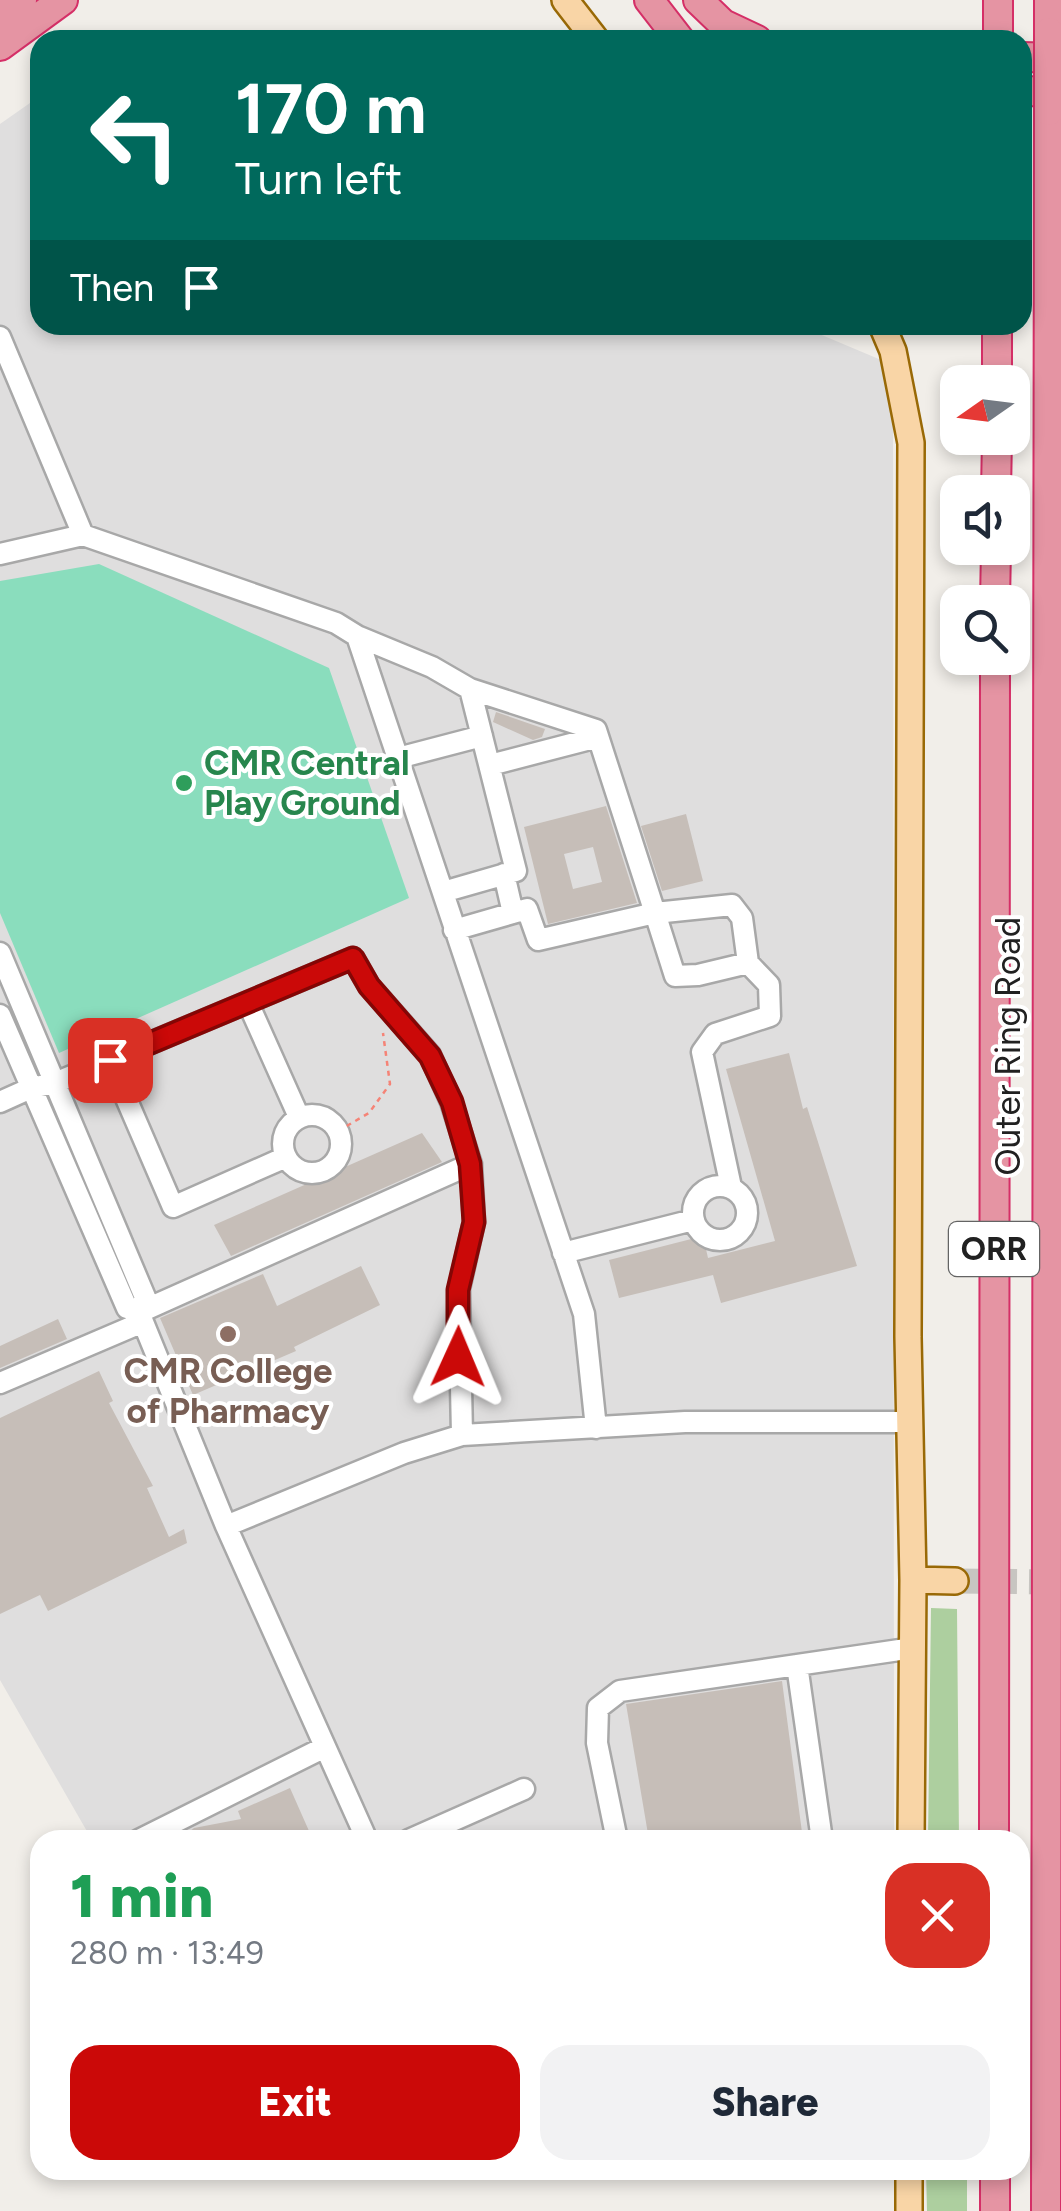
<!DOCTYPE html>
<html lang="en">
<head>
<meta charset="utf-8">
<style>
	:root { --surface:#fff; --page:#f2f2f3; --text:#1f2937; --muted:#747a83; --accent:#cb0908 }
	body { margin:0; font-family:Figtree,sans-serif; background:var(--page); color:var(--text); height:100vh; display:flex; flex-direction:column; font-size:38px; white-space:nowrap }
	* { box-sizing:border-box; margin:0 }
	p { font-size:32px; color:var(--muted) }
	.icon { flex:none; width:55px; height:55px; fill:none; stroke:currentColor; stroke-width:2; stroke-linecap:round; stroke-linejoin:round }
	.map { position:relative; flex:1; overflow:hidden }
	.side { position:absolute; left:30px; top:1830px; width:1000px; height:350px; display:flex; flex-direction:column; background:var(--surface); border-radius:30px; box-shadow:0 5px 15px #0003 }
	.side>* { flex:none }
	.hud { position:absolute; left:30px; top:30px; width:1002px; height:305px; border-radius:30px; box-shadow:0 5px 15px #0003; background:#00695c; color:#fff; overflow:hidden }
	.needle { width:65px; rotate:256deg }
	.tools { position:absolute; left:940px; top:365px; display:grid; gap:20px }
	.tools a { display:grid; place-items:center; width:90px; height:90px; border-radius:20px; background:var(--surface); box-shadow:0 5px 15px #0003; font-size:50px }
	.pin { position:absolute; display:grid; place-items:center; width:85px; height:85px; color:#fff; margin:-42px; border-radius:20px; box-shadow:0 5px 15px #0006 }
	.me { position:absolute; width:110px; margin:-55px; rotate:1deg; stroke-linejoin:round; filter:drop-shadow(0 0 8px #0008) }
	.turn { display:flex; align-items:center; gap:35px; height:210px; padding:0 40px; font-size:45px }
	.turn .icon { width:130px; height:130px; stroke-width:2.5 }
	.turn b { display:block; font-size:70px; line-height:85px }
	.then { display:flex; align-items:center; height:95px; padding:0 40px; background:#0003; gap:20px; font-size:38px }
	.round { display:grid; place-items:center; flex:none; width:105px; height:105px; border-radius:30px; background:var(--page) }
	.summary { display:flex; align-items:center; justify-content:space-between; height:170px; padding:0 40px }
	h1 { font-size:60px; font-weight:800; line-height:75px; color:#1e9e55 }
	.action { display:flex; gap:20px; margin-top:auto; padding:20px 40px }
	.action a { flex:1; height:115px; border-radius:30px; background:var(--accent); color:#fff; font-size:40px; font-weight:800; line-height:115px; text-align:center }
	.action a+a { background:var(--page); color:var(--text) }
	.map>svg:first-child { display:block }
</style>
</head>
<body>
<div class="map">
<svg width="1061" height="2211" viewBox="0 0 1061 2211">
	<rect width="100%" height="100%" fill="#f1eee9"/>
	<path fill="#dfdede" d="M40,96v229h758l95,40 1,1475h-802l-92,-160v-1556z"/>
	<path fill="#adcf9f" d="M931,1608l26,1 2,231h-31z
		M926,2170h41v41h-40z"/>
	<path fill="#8addbd" d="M99,564l230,104 80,230 -350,155 -59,-140v-332z"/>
	<path fill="#c6beb8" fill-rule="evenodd" d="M496,712l49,17 -3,8 -9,3 -40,-18z
		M606,806l31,97 -89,21 -24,-97zM593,847l9,35 -29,7 -9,-35z
		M686,814l17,67 -41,10 -21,-65z
		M789,1053l14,56 4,-2 50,159 -136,37 -8,-28 -94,23 -10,-38 94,-24 5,22 67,-17 -49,-172z
		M422,1133l20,29 -211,94 -17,-31z
		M361,1266l19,39 -86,42 2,4 -103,44 -33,-77 103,-44 14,32z
		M58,1319l9,20 -67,29v-22z
		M99,1371l14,30 -4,2 44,83 -6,2 22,49 15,-8 3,14 -139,68 -8,-16 -40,19v-196z
		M782,1681l21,159h-154l-23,-136z
		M290,1788l23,52h-134l15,-12 47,-9 -3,-8z"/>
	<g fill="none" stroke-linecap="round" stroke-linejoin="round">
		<path stroke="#c7c5c1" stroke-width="25" stroke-dasharray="25 12" stroke-linecap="butt" d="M955,1581l106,1"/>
		<defs>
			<path id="minor" d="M0,337l83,198 -83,19
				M83,535l253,88 21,13 227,678 12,114
				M357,636l75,31 38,22 126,41 59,183 77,-8 10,13 6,45
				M398,758l84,-22
				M490,765l108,-28
				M504,874l9,39
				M443,892l73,-21 -46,-182
				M454,930l73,-21 11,31 117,-27 20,63 23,-1 50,-12 21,22 1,31 -55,18 -13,18 29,135
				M0,953l145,344 -5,15 3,10 83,204 141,314
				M248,1003l51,114
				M0,1015l127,293 13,4 331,-148
				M110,1061l63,146 113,-50
				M0,1102l31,-14 24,-5 298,-125 16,28 61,69 21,47 20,62 3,58 -15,67 3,146
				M283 1144a29 29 0 1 1 58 0a29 29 0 1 1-58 0Z
				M693 1213a27 27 0 1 1 54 0a27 27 0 1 1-54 0Z
				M563,1253l130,-33
				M0,1383l143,-61
				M226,1526l178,-73 58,-18 223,-13h225
				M797,1665l25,175
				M139,1840l184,-92
				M409,1840l115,-51
				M617,1840l-20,-97 1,-35 22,-17 293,-43"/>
			<path id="major" d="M565,0l31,40
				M882,325l11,26 18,92 -3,894 5,243 -2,260
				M913,1580l42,1
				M909,2211v-41"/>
			<path id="highway" d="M649,0l31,40
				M698,0l25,24 34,16
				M998,0v40
				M1049,0v32
				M0,17l22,-17
				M0,46l63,-46
				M1022,57l39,1
				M1022,91l39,1
				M997,382v-57
				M996,492l1,-54
				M995,602l1,-54
				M994,1840l1,-1182
				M995,2170v41
				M1046,2211l3,-2100"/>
		</defs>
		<use href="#minor" stroke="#a8a8a8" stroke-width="25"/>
		<use href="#major" stroke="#996906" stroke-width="30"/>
		<use href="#highway" stroke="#d52f67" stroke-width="32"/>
		<path stroke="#f58376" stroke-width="2.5" stroke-dasharray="5 5" stroke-linecap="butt" d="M338,1131l31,-18 21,-29 -7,-51"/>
		<use href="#minor" stroke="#fff" stroke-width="20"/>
		<use href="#major" stroke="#f9d5a6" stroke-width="25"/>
		<use href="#highway" stroke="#e594a3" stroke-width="28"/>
		<defs>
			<path id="highway-bridge" d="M1049,32v79"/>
		</defs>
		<use href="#highway-bridge" stroke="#d52f67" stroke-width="32" stroke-linecap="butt"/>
		<use href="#highway-bridge" stroke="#e594a3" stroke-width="28"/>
	</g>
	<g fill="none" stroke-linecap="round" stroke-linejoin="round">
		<defs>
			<path id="route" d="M110,1060l243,-102 16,28 61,70 22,46 18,62 4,58 -16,68v67"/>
		</defs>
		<use href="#route" stroke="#840605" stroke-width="25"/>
		<use href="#route" stroke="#cb0908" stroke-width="18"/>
	</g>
	<circle fill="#2e9e5b" stroke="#fff" stroke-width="4" cx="184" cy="783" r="10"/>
	<circle fill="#8d6e63" stroke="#fff" stroke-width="4" cx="228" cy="1334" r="10"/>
	<g text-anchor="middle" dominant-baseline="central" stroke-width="8" stroke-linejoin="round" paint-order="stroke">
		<rect fill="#fff" stroke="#646464" stroke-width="2.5" x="949" y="1222" width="90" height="54" rx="8"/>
		<g font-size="32" font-weight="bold" fill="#212121">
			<text x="994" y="1249">ORR</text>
		</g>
		<g font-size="35" font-weight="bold" fill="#27864d" stroke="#fff" text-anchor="start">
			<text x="204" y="763">CMR Central<tspan x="204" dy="40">Play Ground</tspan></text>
		</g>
		<g font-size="35" fill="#212121" stroke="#fff">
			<text transform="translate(1008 1046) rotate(-90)">Outer Ring Road</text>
		</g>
		<g font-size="35" font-weight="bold" fill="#785e54" stroke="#fff">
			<text x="228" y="1371">CMR College<tspan x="228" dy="40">of Pharmacy</tspan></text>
		</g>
	</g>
</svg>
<div class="tools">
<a><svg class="needle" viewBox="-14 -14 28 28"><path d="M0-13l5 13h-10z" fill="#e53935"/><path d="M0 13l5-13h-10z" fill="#747a83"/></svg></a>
<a><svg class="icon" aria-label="sound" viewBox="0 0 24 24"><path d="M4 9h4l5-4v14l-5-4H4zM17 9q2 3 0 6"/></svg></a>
<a><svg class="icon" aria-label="search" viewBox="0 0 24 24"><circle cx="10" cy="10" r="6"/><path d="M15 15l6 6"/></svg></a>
</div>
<div class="pin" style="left:110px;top:1060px;background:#d93025"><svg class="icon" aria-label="arrive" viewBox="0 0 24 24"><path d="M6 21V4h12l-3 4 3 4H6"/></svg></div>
<svg class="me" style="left:458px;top:1357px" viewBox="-20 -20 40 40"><path d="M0-17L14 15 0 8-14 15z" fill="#cb0908" stroke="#fff" stroke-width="4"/></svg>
<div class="hud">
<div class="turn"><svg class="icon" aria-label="left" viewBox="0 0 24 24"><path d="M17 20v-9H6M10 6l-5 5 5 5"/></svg><div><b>170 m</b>Turn left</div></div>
<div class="then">Then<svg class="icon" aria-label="arrive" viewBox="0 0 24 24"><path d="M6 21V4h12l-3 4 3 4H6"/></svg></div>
</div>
<section class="side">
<div class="summary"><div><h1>1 min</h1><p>280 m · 13:49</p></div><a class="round" style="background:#d93025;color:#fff"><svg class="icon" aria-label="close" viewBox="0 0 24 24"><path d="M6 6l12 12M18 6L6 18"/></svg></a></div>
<div class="action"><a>Exit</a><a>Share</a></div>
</section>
</div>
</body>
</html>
